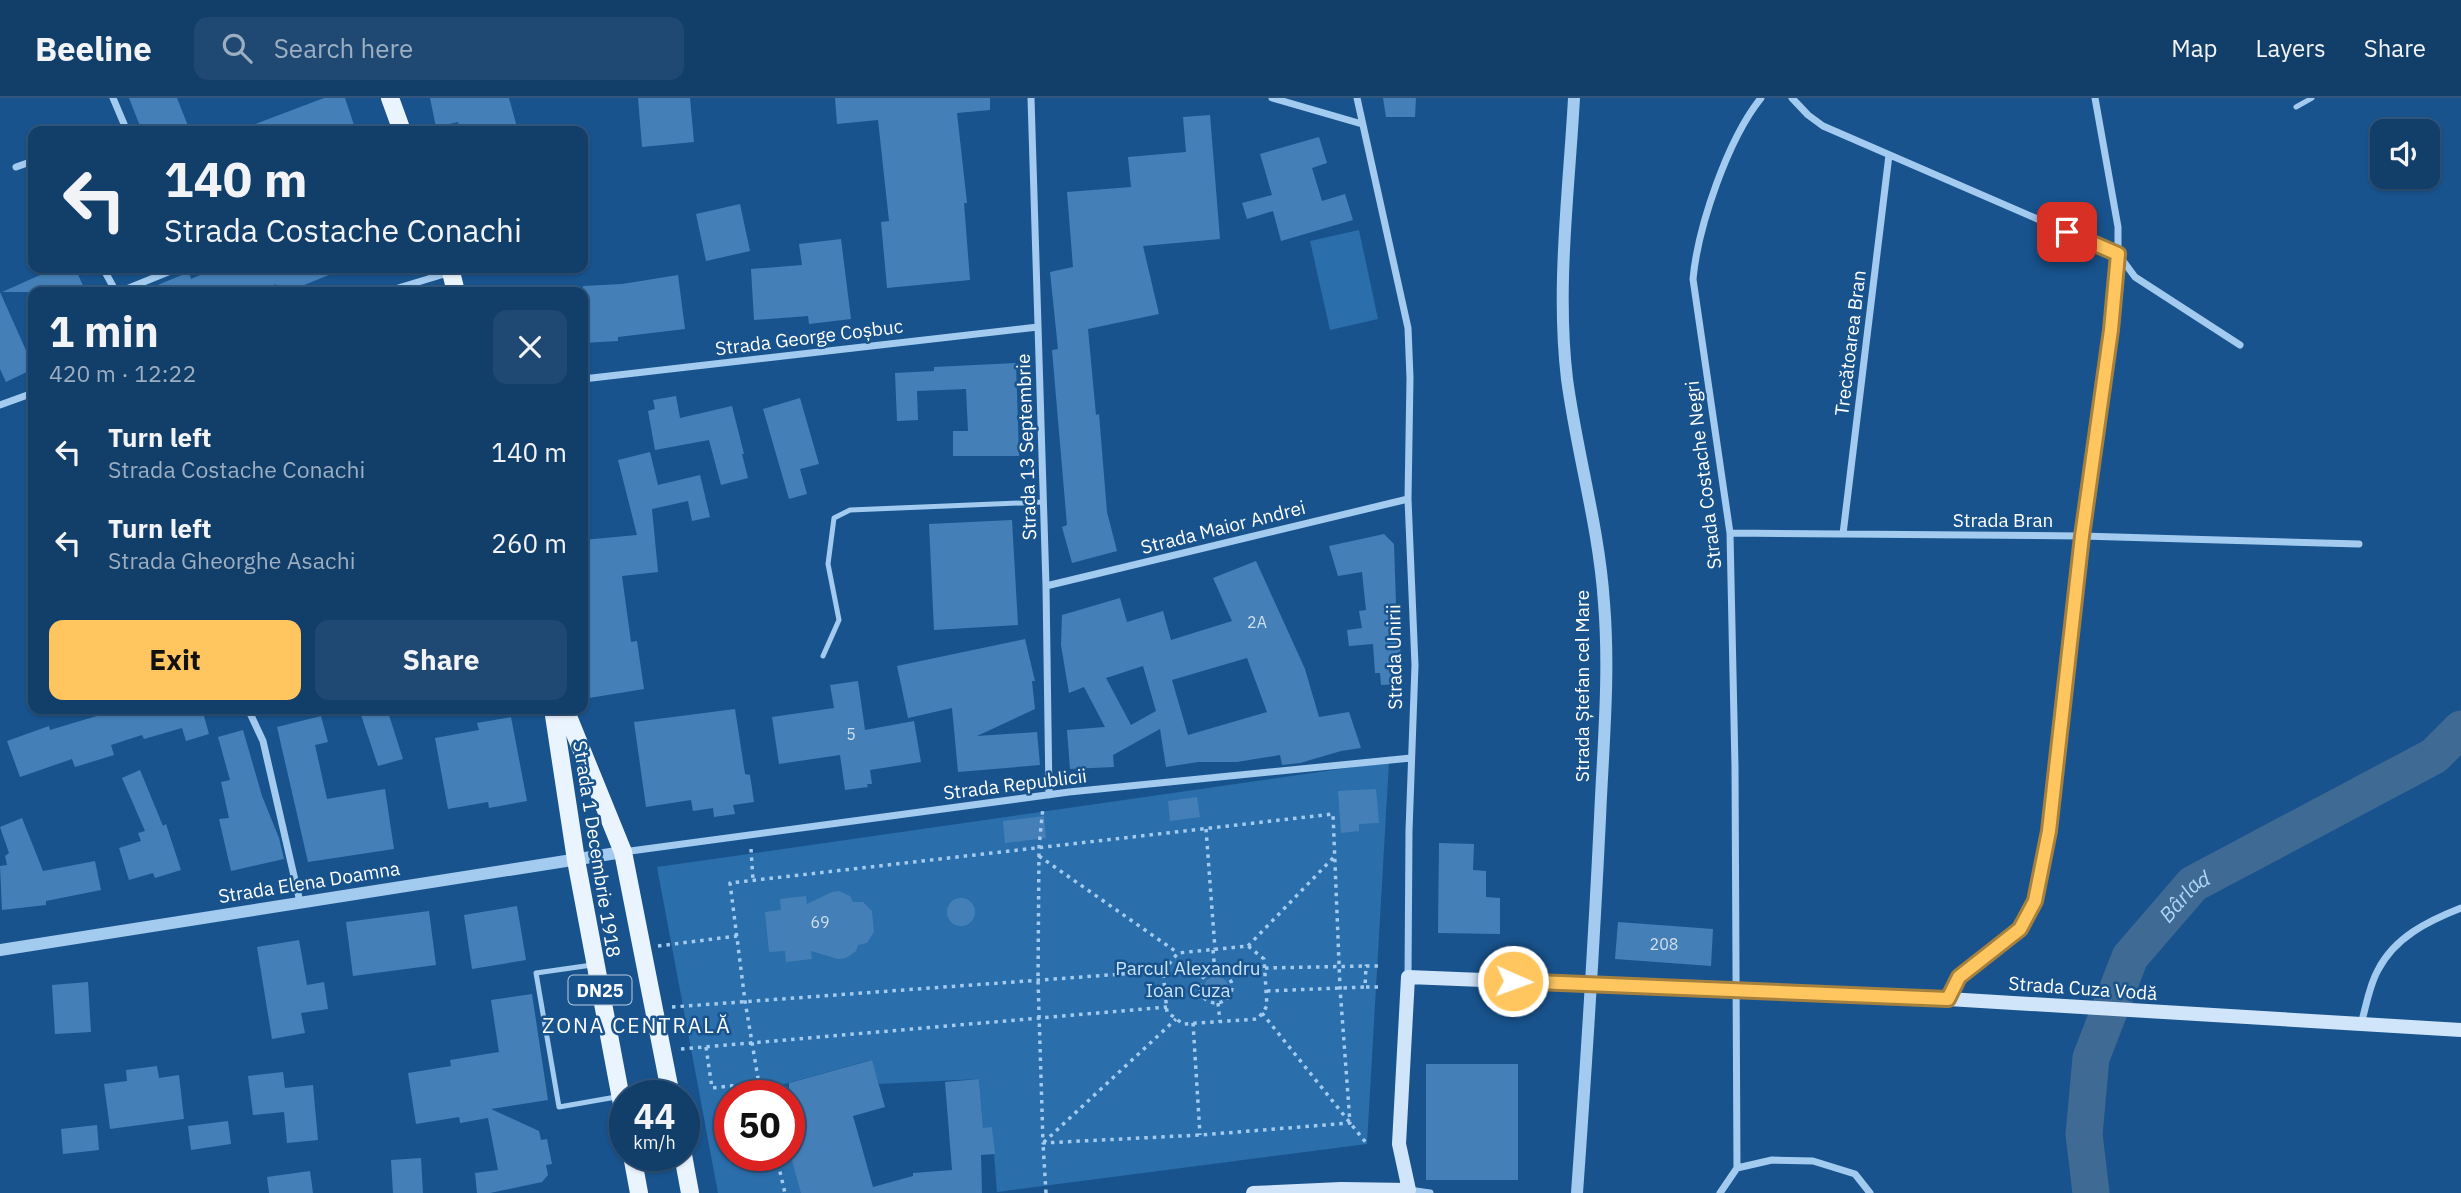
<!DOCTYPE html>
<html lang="en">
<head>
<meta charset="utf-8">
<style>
	:root { --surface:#123e6a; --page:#1f4972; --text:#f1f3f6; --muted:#9caec1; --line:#31577e; --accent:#ffc660 }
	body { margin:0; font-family:"IBM Plex Sans",sans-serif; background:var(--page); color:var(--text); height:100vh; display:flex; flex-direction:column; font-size:26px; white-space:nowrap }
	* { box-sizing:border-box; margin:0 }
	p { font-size:23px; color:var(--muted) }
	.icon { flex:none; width:38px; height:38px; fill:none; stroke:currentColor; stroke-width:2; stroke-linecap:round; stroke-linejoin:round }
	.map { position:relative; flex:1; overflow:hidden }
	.panel { position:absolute; left:28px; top:189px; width:560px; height:427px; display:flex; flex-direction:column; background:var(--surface); border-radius:14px; box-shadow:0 2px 5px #0004,0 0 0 2px var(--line) }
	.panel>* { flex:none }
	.hud { position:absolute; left:28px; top:28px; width:560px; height:147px; border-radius:14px; box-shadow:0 2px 5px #0004,0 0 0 2px var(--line); background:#123e6a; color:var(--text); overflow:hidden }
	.controls { position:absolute; left:2370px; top:21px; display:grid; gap:14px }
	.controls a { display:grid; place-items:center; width:70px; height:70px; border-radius:14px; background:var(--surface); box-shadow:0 2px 5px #0004,0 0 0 2px var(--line); font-size:35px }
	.speed { position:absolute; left:609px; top:982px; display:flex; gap:14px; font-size:35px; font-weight:700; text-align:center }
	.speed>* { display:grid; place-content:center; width:91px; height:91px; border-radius:50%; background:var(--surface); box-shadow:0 2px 5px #0004,0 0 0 2px var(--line); line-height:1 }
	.speed small { font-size:18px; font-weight:400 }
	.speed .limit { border:10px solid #d22; background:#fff; color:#111 }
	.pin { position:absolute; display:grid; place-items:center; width:60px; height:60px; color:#fff; margin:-30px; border-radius:14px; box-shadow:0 4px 10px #0006 }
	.me { position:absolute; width:77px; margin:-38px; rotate:92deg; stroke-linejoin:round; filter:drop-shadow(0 0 5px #0008) }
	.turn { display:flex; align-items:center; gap:24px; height:147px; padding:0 21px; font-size:32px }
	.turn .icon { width:91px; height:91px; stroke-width:2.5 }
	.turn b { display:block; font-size:49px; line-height:60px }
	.round { display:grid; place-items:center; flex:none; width:74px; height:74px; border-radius:14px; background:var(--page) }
	.overview { display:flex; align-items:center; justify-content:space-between; height:119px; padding:0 21px }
	h1 { font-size:42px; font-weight:700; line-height:52px }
	.cta { display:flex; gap:14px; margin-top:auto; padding:14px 21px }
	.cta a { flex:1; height:80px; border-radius:14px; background:var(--accent); color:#111; font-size:28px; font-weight:700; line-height:80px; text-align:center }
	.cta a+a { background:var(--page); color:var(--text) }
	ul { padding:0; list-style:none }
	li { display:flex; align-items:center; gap:21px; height:91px; padding:0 21px }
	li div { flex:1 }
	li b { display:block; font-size:26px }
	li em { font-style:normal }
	header { display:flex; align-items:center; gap:42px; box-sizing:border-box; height:98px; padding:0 35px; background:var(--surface); border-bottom:2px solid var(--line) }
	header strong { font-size:33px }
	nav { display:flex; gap:38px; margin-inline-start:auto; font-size:24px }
	.search { width:490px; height:63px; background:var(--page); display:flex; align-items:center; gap:18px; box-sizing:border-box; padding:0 24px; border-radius:14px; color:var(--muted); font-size:26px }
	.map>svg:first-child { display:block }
</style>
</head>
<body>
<header>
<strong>Beeline</strong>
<div class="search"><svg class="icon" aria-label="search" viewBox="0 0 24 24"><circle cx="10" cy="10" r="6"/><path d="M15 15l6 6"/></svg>Search here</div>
<nav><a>Map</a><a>Layers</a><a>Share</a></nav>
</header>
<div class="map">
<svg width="2461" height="1095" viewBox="0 0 2461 1095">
	<rect width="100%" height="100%" fill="#18538d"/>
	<path fill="#2a6eab" d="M1359,132l19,89 -48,11 -20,-89z
		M1389,664l-22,382 -370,48 -5,-64h-9l-4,-49 -100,5 -8,-24 -101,28 2,7 -42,1v59h59v-4l14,42h-85l-61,-326z"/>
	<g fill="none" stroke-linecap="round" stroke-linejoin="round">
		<path stroke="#3f6a94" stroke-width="37" id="s1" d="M2091,1095l-7,-59 7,-76 39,-101 63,-73 241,-128 27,-27"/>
	</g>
	<path fill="#4480b7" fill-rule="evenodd" d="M129,0h48l13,33h-48z
		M324,0h21l11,33h-119z
		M430,0h79l9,33h-58l-2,-9 -22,5z
		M638,0h52l4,44 -52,5z
		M835,0h155v12l-33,3 10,90h-3l6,77 -83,8 -6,-66 8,-1 -11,-101 -41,4z
		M1383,0h33l-1,19h-29z
		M1210,17l10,124 -77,7 16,68 -71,15 8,86 3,-1 8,98 10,39 -45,12 -10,-36 5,-2 -15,-175 6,-1 -8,-77 23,-5 -6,-75 64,-5 -3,-30 58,-5 -3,-35z
		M1319,39l8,26 -15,5 10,33 23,-7 8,26 -72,21 -8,-30 -26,8 -5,-16 30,-8 -12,-41z
		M740,106l10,47 -44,10 -10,-47z
		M841,141l10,80 -42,5 -1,-8 -54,4 -3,-51 51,-4 -3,-21z
		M56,170h19l11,24h-84z
		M216,170h130l-59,24h-8l-3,-8 -17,8h-118l48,-20 2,7z
		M678,177l7,54 -67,8v4l-35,2v-57l39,-2z
		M0,194l33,74v3l-27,13 -6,-13z
		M1016,265l3,93h-66v-25h15l-2,-42 -49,2 1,29 -21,1 -2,-48 39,-2v-4z
		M676,298l4,22 52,-12 12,48h-2l6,24 -27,7 -12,-45 -54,10 -7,-39 7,-2 -2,-9z
		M800,300l19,66 -19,5 7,25 -18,5 -26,-90z
		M650,354l8,33 42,-10 10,42 -18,4 -4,-20 -36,8 6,63 -36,4 9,66 6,-1 7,48 -61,10v-159l54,-5 -19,-75z
		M1012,422l6,105 -84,5 -5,-106z
		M1384,436l10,10 2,61 2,-1 4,80 -21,1 -1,-12h-5l-2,-29 -24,2 -2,-16 15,-2 -3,-17 7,-1 -4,-38 -24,4 -9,-30z
		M1256,463l49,108 14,48 30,-5 12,36 -20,3 -41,12 -18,2 -2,-10 -43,7h-39l-32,5 -6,-38 -47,26 1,12 -44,2 -3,-39 38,-3 -21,-40 -15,6 -8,-48 1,-30 58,-17 7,24 36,-11 8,29 61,-19 -19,-43zM1247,560l20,54 -79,23 -16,-55zM1143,568l13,45 -25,14 -25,-47z
		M1025,541l10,42h-3l3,28 -58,27 60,-4 3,33 -82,7 -6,-64 -44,10 -11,-52z
		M858,583l7,49 49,-9 7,41 -51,8 2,14h-5l1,3 -23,3 -5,-35 -61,9 -7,-47 62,-9 -4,-23z
		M120,611h82l7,25 -23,7 -4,-13 -38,11 -2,-4 -31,10 3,10 -39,12 -3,-8 -52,18 -13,-36 42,-15 1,4z
		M359,611h28l16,50 -25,7z
		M735,611l10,65 5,1 4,27 -21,3 2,9 -21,3 -1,-9 -20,3 -2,-11 -45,7 -12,-85z
		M321,618l7,26 -13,3 12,54 58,-10 9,60 -86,13 -31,-135z
		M511,619l16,84 -38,7 -1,-6 -40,7 -13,-71 44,-8 -2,-7z
		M243,632l19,66 17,42 5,21 -53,12 -12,-52 10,-1 -8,-36 9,-2 -12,-43z
		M140,672l23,56 3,-2 15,46 -26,8 -2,-5 -24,7 -10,-32 22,-7 -3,-8 7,-2 -23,-53z
		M1376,691l3,34 -20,1v7l-18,2 -3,-42z
		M1197,699l3,20 -30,4 -2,-20z
		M1044,718l2,22 -41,5 -2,-22z
		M22,720l21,53 52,-10 6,29 -55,11v4l-44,5 -2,-44 7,-1 -2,-9 4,-3 -9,-26z
		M1439,745l35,1 -1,26 13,1v26l14,1v36l-62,-1z
		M839,793l11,5 3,6h10l9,9 2,21 -7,11 -9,2 -2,6 -10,7 -8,1 -27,-8 1,8 -26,3 -1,-11 -16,1 -4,-40 16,-2 -1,-11 26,-3 1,8 25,-12z
		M947 814a14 14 0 1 1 28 0a14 14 0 1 1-28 0Z
		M517,808l9,54 -54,9 -8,-54z
		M429,813l7,54 -83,11 -7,-54z
		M1618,824l95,7 -2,37 -96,-7z
		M299,842l8,45 17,-3 4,27 -27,4 4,20 -33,6 -15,-92z
		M1204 890a12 12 0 1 1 24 0a12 12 0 1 1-24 0Z
		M88,884l3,50 -36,2 -3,-49z
		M532,896l16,106 -57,9 48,22 2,9 6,-1 5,25 -6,1 2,10 -6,7 -52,11h-13l-2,-20 23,-3 -10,-52 -28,5 -1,-6 -43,7 -8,-51 43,-7 -1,-6 49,-8 -8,-52z
		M872,962l13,47 -32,9 20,71 40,-11v-3l39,-3 -7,-88 34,-3 4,49 9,-1 3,27 -14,1 1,38h-181l-12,-43v-4l7,-1 -7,-26v-36z
		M1426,966h92v116h-92z
		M157,968l2,12 20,-3 5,44 -74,10 -6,-45 23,-3 -1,-11z
		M283,974l2,16 28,-3 5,55 -31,3 -3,-31 -31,3 -5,-39z
		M228,1023l3,23 -40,6 -3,-24z
		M97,1027l2,25 -36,4 -2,-25z
		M421,1060l2,35h-30l-2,-33z
		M310,1073l3,22h-44l-2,-16z"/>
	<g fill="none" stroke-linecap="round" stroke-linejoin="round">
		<path stroke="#a3caef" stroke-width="3.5" stroke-dasharray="3.5 5" stroke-linecap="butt" d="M1206,731l9,120
			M751,751l2,31
			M1039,758l139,97
			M658,848l79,-10
			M1248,848l86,-89
			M1213,852l2,22
			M1265,870l101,-2
			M1200 889a16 16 0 1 1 32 0a16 16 0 1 1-32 0Z
			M1378,889h-13l1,-21h13
			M1267,893l98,-4
			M1218,905l2,19
			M672,909l491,-36 15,-18 70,-7 16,13 3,47 -9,13 -75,5 -16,-12 -4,-41
			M1262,915l105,131
			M1193,925l7,112
			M706,949l6,41 46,-5
			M681,951l486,-42
			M761,998l-16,-95 -15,-118 603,-69 7,174 10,135 -150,12 -157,8 -5,-163 1,-133 4,-40
			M776,1057l9,38
			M1046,1095l-3,-50 133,-124"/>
		<path stroke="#a3caef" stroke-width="5" d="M2296,9l16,-9
			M823,558l16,-36 -11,-56 6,-46 16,-8 194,-8
			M592,867l-56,8 23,134 57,-10"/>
		<path stroke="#a3caef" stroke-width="7" d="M113,0l14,33
			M1031,0l15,488 3,209
			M1272,0l90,26
			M1357,0l51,230 2,50 -2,121 7,166 -6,166 -1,146
			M1792,0l16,17 15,11 295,128 17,23 105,68
			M16,69l17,-6
			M103,170l13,24
			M119,194l59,-24
			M385,194l66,-20
			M583,281l455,-52
			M0,307l33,-12
			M1730,435l352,3 277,8
			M1843,436l46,-379
			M1046,488l362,-87
			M248,611l15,32 37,161
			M623,754l446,-60 342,-34
			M1948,900l11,-21 61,-48 15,-28 14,-70 33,-295 29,-206 7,-76v-27l-23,-129
			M2361,926c5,-17 8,-38 17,-54 17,-33 50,-49 83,-62
			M1737,1070l35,-8 41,1 42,13 15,19
			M1409,1094v-2l21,3
			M1720,1095l17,-25 -2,-401 -5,-234 -37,-254c5,-53 35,-140 68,-181"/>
		<path stroke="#a3caef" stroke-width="12" d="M1574,0c-5,92 -18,190 -7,281 10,75 32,148 37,224 6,71 -1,144 -4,215 -6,125 -14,250 -23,375
			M0,852l623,-98"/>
		<path stroke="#d0e5fa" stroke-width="14" d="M1253,1095l88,-4 68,1 -10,-46 9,-167 540,22 513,31"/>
		<path stroke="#eaf4ff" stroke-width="18" d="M390,0l12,33
			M450,170l6,24
			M553,611l23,151 49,260
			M565,611l58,143 48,244
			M632,1057l7,38
			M683,1057l7,38"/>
	</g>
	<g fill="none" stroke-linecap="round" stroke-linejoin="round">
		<defs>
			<path id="route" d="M1513,883l435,18 11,-22 61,-48 15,-28 14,-70 33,-295 29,-206 7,-76 -51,-22"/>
		</defs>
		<use href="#route" stroke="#a6813e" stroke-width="18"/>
		<use href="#route" stroke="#ffc660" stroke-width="12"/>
	</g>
	<g text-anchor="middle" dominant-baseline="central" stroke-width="5" stroke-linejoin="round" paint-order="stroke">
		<g font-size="16" fill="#d0dfed">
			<text x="1257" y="524">2A</text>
			<text x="851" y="636">5</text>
			<text x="820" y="824">69</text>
			<text x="1664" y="846">208</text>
		</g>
		<rect fill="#18538d" stroke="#bacbdd" stroke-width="2" x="568.5" y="877.5" width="63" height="29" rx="5"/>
		<g font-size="18" font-weight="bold" fill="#fff">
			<text x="600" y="892">DN25</text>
		</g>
		<g font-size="19" fill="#fff" stroke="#18538d">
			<text transform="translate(809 239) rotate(-7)">Strada George Coșbuc</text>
			<text transform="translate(1850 245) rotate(-83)">Trecătoarea Bran</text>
			<text transform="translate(1026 349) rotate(-92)">Strada 13 Septembrie</text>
			<text transform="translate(1703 377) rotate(-97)">Strada Costache Negri</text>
			<text x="2003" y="422">Strada Bran</text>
			<text transform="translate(1223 429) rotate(-14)">Strada Maior Andrei</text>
			<text transform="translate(1394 559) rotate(-91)">Strada Unirii</text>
			<text transform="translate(1582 588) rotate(-90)">Strada Ștefan cel Mare</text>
			<text transform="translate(1015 686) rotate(-7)">Strada Republicii</text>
			<text transform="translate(597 751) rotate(81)">Strada 1 Decembrie 1918</text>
			<text transform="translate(309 784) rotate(-9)">Strada Elena Doamna</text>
			<text transform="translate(2083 890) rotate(4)">Strada Cuza Vodă</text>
		</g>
		<g font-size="19" fill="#c9e3fa" stroke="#18538d">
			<text x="1188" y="870">Parcul Alexandru<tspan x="1188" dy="22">Ioan Cuza</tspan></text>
		</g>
		<g font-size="21" font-style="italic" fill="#afd4f6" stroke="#18538d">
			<text stroke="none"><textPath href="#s1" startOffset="326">Bârlad</textPath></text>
		</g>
		<g font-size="21" letter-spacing="2" fill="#fff" stroke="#18538d">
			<text x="637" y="927">ZONA CENTRALĂ</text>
		</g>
	</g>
</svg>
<div class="controls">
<a><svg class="icon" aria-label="sound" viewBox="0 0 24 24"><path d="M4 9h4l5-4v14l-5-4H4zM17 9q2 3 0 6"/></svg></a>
</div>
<div class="speed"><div>44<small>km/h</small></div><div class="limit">50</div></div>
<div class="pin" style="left:2067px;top:134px;background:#d93025"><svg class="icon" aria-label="arrive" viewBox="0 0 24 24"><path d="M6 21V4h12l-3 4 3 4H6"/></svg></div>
<svg class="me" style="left:1513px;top:883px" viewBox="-20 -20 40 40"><circle r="17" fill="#ffc660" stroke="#fff" stroke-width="3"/><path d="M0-11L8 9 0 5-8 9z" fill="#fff"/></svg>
<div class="hud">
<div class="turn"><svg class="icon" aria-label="left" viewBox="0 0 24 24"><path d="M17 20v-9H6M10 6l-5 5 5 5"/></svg><div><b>140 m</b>Strada Costache Conachi</div></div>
</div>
<section class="panel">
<div class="overview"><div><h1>1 min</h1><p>420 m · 12:22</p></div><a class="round"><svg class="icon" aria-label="close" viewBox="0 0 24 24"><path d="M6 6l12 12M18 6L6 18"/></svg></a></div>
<ul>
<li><svg class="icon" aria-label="left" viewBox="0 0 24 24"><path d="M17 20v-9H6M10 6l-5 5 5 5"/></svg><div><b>Turn left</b><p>Strada Costache Conachi</p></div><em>140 m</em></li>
<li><svg class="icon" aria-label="left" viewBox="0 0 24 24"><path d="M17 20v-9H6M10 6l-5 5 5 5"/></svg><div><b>Turn left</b><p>Strada Gheorghe Asachi</p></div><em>260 m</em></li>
</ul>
<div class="cta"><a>Exit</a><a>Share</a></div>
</section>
</div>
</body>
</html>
